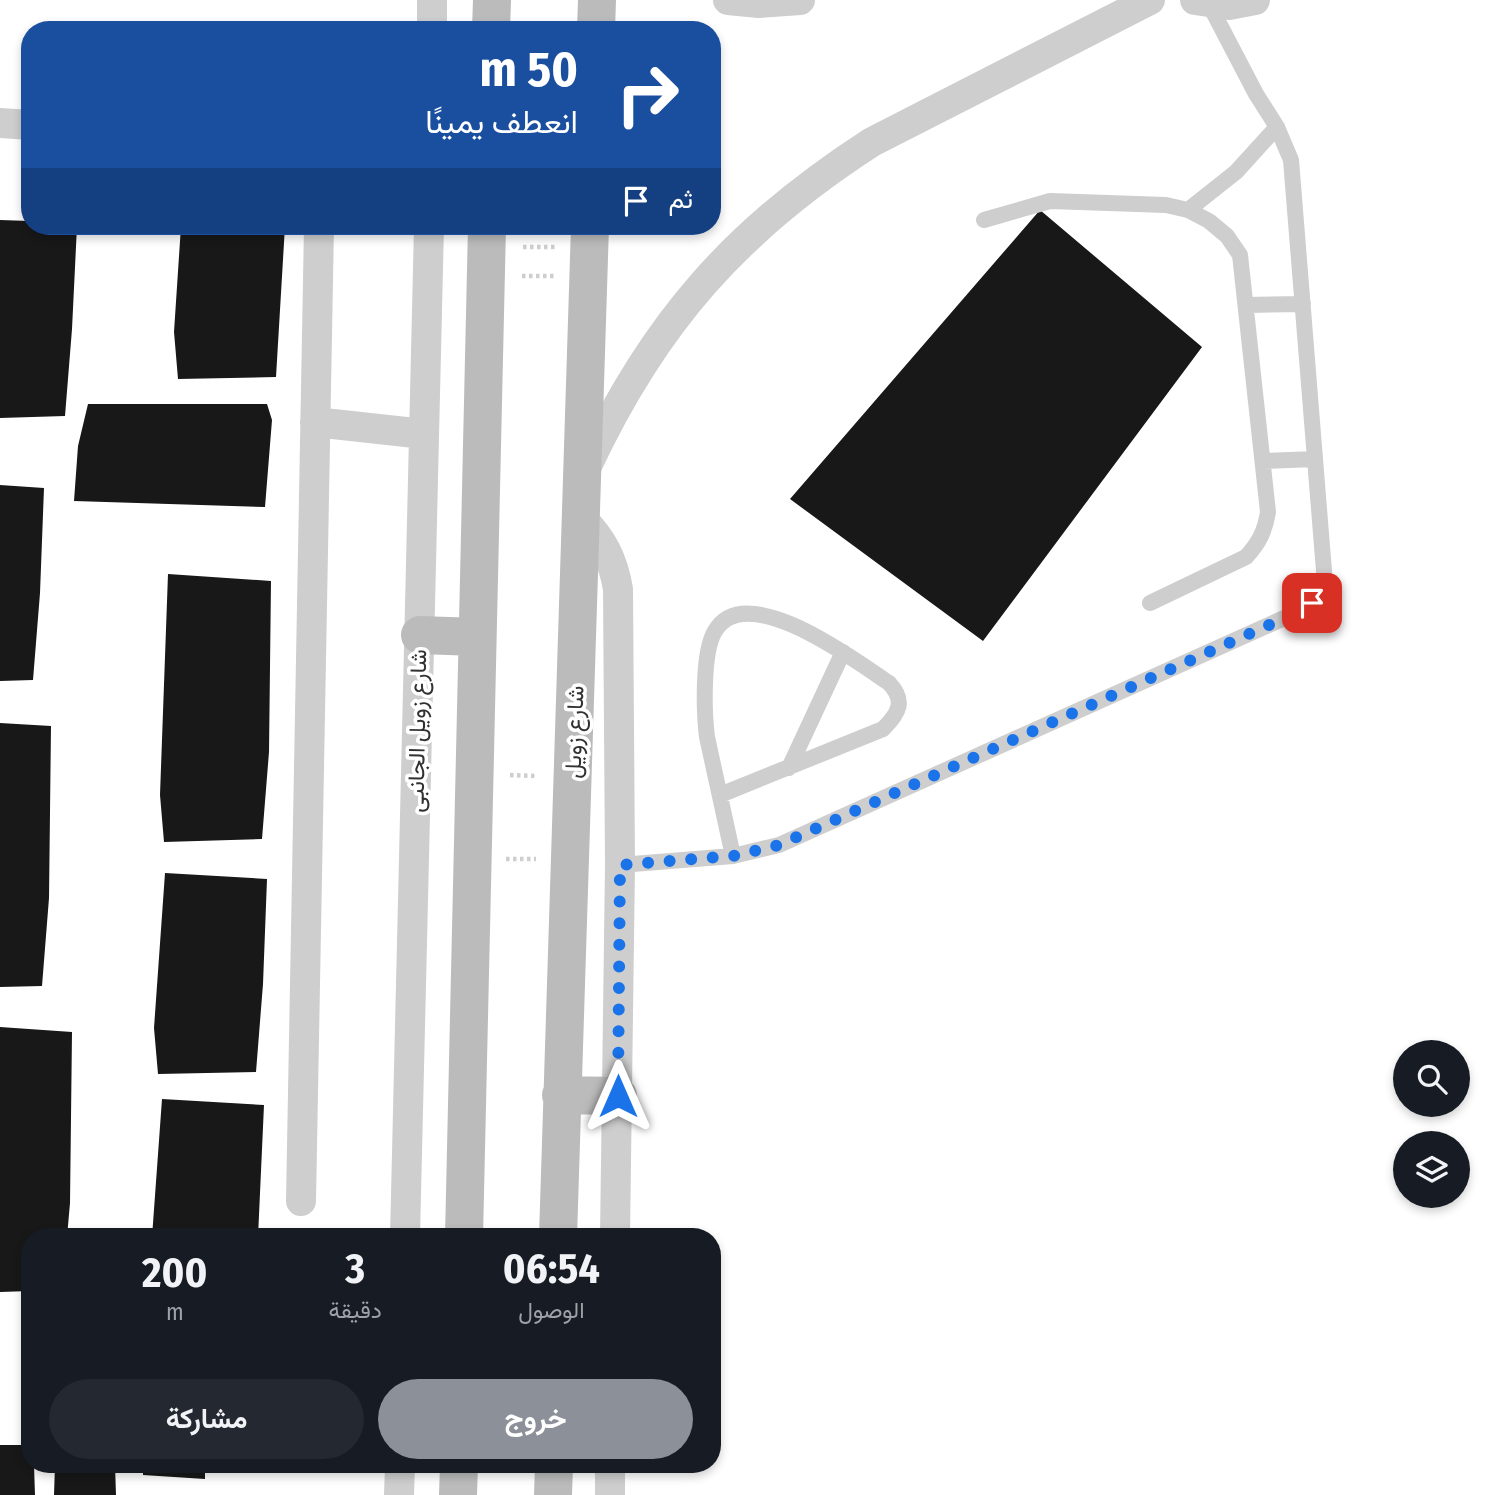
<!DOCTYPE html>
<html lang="ar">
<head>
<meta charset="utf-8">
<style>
	:root { --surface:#171b24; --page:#242831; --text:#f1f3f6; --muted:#9ea1a6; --accent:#8c9099 }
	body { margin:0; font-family:"Fira Sans Condensed",Vazirmatn,sans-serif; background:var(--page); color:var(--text); direction:rtl; height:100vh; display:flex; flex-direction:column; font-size:26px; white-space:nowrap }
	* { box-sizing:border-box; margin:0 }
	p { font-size:23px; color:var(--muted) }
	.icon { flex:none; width:38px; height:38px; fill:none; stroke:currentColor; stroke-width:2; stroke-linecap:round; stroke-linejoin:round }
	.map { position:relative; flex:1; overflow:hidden; direction:ltr }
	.panel { position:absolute; left:21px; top:1228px; width:700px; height:245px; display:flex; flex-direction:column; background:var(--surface); border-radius:28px; box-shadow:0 4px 10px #0003; direction:rtl }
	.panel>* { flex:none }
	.banner { position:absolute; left:21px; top:21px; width:700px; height:214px; border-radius:28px; box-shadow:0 4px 10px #0003; direction:rtl; background:#1a4fa0; color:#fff; overflow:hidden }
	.buttons { position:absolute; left:1393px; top:1040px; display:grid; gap:14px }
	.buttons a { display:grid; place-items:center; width:77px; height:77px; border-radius:50%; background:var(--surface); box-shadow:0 4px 10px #0003; font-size:35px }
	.pin { position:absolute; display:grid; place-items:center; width:60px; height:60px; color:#fff; margin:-30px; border-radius:14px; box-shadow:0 4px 10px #0006 }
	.me { position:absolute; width:77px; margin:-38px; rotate:0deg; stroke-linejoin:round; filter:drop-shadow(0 0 5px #0008) }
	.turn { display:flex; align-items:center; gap:24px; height:147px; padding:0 28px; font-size:32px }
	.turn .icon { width:91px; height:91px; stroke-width:2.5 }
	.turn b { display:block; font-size:49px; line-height:60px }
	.then { display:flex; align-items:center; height:66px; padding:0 28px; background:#0003; gap:14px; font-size:26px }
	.eta { display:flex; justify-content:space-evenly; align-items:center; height:119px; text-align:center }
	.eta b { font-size:42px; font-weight:700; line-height:49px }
	.button { display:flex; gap:14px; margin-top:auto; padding:14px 28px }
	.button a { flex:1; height:80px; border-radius:42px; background:var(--accent); color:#fff; font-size:28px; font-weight:700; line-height:80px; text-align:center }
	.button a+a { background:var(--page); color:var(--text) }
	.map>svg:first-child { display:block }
</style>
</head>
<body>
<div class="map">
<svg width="1492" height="1495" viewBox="0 0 1492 1495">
	<rect width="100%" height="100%" fill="#fff"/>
	<path fill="#181818" d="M1040,210l162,137 -219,294 -193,-142z
		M0,220l30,1v5h47l-5,103 -7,87 -65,2z
		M181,226h104l-9,151 -98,2 -4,-47z
		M88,404h179l5,16 -7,87 -191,-6 4,-55z
		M0,485l44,3 -4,105 -7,87 -33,1z
		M168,574l103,7 -2,171 -7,87 -98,3 -4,-47z
		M0,723l51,3 -2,172 -7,88 -42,1z
		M165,873l102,6 -4,105 -7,88 -98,2 -4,-46z
		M0,1027l72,5 -2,171 -3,34h-37v54l-30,1z
		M162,1099l102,6 -6,132h-106z
		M0,1445h30v20h4l1,30h-35z
		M55,1465h60l1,30h-62z
		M143,1465h62v14l-62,-4z"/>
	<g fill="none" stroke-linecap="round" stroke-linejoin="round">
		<path stroke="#cecece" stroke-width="4.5" stroke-dasharray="3.5 3.5" stroke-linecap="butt" d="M523,247h33
			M522,276h33
			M510,775l26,1
			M506,859h30"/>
		<path stroke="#cecece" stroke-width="16" d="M1188,210l48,-38 41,-45
			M984,220l66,-19 116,4 22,5 21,11 18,15 13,19 28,257c-3,19 -9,31 -22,45l-96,46
			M1246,305l57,-1
			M1263,461l52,-2
			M789,768l54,-116
			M720,795l163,-66c16,-16 23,-28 6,-46 -33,-22 -143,-105 -174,-52 -13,21 -11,82 -8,106l26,119
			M620,865l113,-9 46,-11 523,-235c16,-11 22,-20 22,-39l-33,-411 -14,-33 -21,-33 -47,-90"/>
		<path stroke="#cecece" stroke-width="30" d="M728,0l31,3 41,-3
			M1195,0l34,5 26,-5
			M432,30v-30
			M0,123l30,2
			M315,422l109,12
			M586,468c68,-146 151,-239 286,-326l278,-142
			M581,518c22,21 32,42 37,71l2,276 -5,372
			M301,1201l18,-975
			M405,1237l24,-1011
			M399,1495l1,-30
			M610,1495v-30"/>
		<path stroke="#bbb" stroke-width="38" d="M491,30l1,-30
			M596,30l1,-30
			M420,635l57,2
			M561,1095l57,1
			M464,1237l23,-1011
			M558,1237l32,-1011
			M458,1495l1,-30
			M553,1495l1,-30"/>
	</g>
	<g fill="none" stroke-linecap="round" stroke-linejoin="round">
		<path stroke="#1a73e8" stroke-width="12" stroke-dasharray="0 21.6" d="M618,1096l2,-231 113,-9 46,-11 499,-224 34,-18"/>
	</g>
	<g text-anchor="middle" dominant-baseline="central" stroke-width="7" stroke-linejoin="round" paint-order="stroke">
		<g font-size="23" fill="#313131" stroke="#fff">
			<text transform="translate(417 731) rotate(-89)">شارع زويل الجانبى</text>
			<text transform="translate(574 732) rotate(-88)">شارع زويل</text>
		</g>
	</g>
</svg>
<div class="buttons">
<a><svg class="icon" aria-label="search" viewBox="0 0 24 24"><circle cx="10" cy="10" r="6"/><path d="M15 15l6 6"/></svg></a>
<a><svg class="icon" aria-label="layers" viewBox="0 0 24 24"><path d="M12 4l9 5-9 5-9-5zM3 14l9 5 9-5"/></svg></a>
</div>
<div class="pin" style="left:1312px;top:603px;background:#d93025"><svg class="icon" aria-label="arrive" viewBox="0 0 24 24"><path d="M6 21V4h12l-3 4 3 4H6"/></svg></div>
<svg class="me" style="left:618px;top:1096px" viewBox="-20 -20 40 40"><path d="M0-17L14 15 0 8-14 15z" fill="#1a73e8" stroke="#fff" stroke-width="4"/></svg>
<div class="banner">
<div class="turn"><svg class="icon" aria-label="right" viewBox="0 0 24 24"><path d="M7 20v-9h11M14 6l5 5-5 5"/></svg><div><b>50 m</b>انعطف يمينًا</div></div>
<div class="then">ثم<svg class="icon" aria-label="arrive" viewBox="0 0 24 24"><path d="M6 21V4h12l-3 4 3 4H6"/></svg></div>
</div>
<section class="panel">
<div class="eta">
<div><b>06:54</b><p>الوصول</p></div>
<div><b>3</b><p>دقيقة</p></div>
<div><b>200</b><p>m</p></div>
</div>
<div class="button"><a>خروج</a><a>مشاركة</a></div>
</section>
</div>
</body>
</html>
